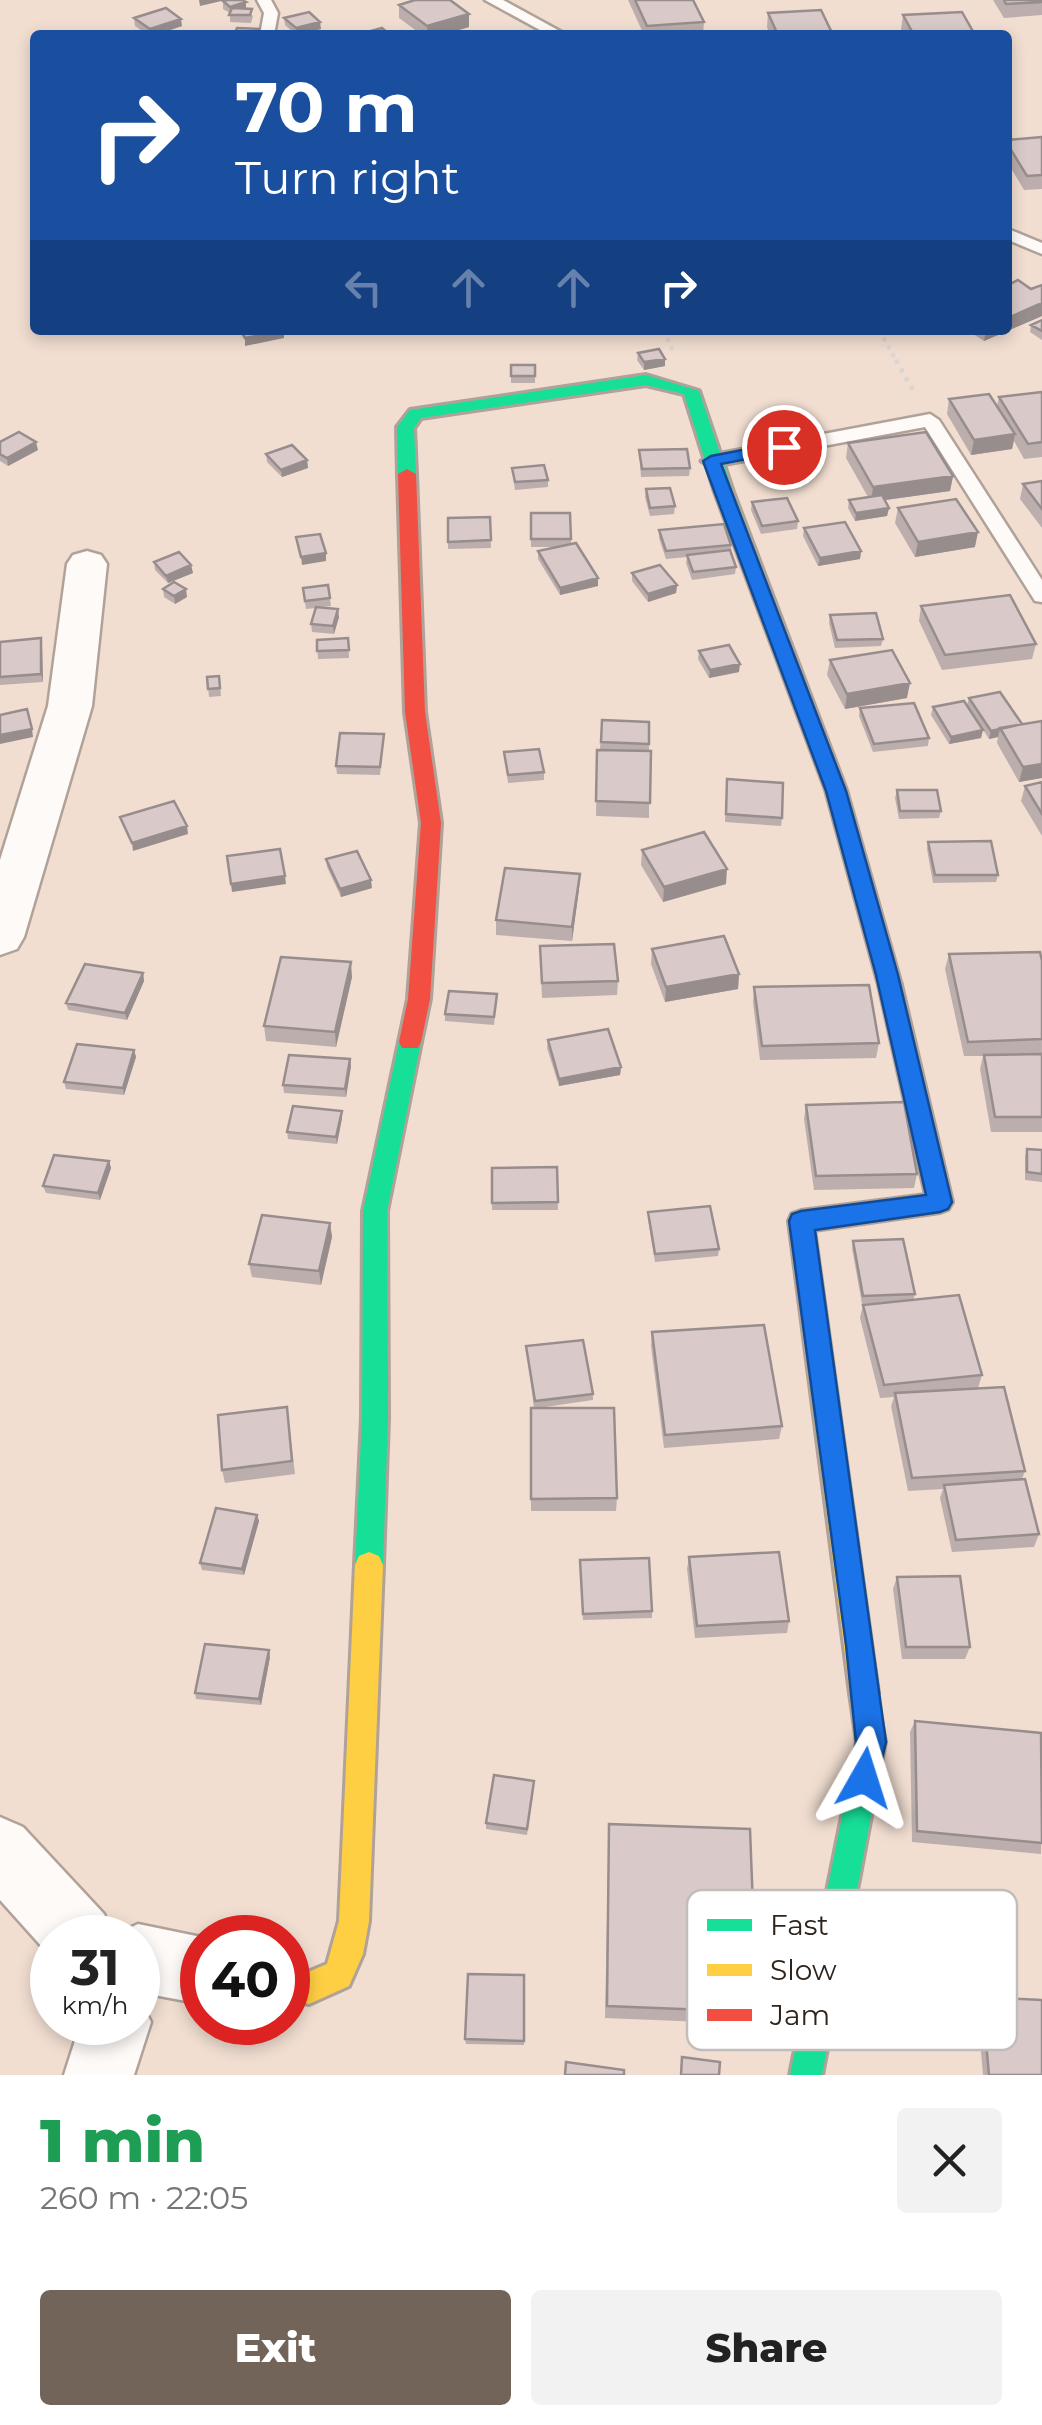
<!DOCTYPE html>
<html lang="en">
<head>
<meta charset="utf-8">
<style>
	:root { --surface:#fff; --page:#f2f2f2; --text:#222; --muted:#767676; --accent:#73645a }
	body { margin:0; font-family:Montserrat,sans-serif; background:var(--page); color:var(--text); height:100vh; display:flex; flex-direction:column; font-size:38px; white-space:nowrap }
	* { box-sizing:border-box; margin:0 }
	p { font-size:32px; color:var(--muted) }
	.icon { flex:none; width:55px; height:55px; fill:none; stroke:currentColor; stroke-width:2; stroke-linecap:round; stroke-linejoin:round }
	.map { position:relative; height:2075px; overflow:hidden }
	.drawer { display:flex; flex-direction:column; background:var(--surface); flex:1 }
	.drawer>* { flex:none }
	.hud { position:absolute; left:30px; top:30px; width:982px; height:305px; border-radius:10px; box-shadow:0 5px 15px #0003; background:#1a4fa0; color:#fff; overflow:hidden }
	.speed { position:absolute; left:30px; top:1915px; display:flex; gap:20px; font-size:50px; font-weight:700; text-align:center }
	.speed>* { display:grid; place-content:center; width:130px; height:130px; border-radius:50%; background:var(--surface); box-shadow:0 5px 15px #0003; line-height:1 }
	.speed small { font-size:25px; font-weight:400 }
	.speed .limit { border:15px solid #d22; background:#fff; color:#111 }
	.pin { position:absolute; display:grid; place-items:center; width:85px; height:85px; color:#fff; margin:-42px; border:5px solid #fff; border-radius:50%; box-shadow:0 2px 10px #0007 }
	.me { position:absolute; width:110px; margin:-55px; rotate:6deg; stroke-linejoin:round; filter:drop-shadow(0 0 8px #0008) }
	.turn { display:flex; align-items:center; gap:35px; height:210px; padding:0 40px; font-size:45px }
	.turn .icon { width:130px; height:130px; stroke-width:2.5 }
	.turn b { display:block; font-size:70px; line-height:85px }
	.lanes { display:flex; align-items:center; height:95px; padding:0 40px; background:#0003; justify-content:center; gap:50px; direction:ltr }
	.lanes .off { opacity:.35 }
	.round { display:grid; place-items:center; flex:none; width:105px; height:105px; border-radius:10px; background:var(--page) }
	.headline { display:flex; align-items:center; justify-content:space-between; height:170px; padding:0 40px }
	h1 { font-size:60px; font-weight:800; line-height:75px; color:#1e9e55 }
	.primary-button { display:flex; gap:20px; margin-top:auto; padding:20px 40px }
	.primary-button a { flex:1; height:115px; border-radius:10px; background:var(--accent); color:#fff; font-size:40px; font-weight:800; line-height:115px; text-align:center }
	.primary-button a+a { background:var(--page); color:var(--text) }
	.map>svg:first-child { display:block }
</style>
</head>
<body>
<div class="map">
<svg width="1042" height="2075" viewBox="0 0 1042 2075">
	<rect width="100%" height="100%" fill="#f1ded1"/>
	<g fill="none" stroke-linecap="round" stroke-linejoin="round">
		<defs>
			<path id="lane" d="M257,0h14l7,13 -4,22h-14l4,-22z
				M485,0h18l64,35h-18z
				M1008,229l34,14v11l-34,-14z
				M930,414l9,6 103,160v22l-7,-1 -110,-174 -214,40 -10,-6 10,-6z"/>
			<path id="street" d="M87,551l14,4 6,9 -15,142 -68,231 -7,12 -17,6v-95l48,-154 19,-142 6,-9z
				M0,1817l23,10 81,87 9,22 25,-12 68,14h-4v66l-64,-12v-54h-86v20l-52,-58z
				M138,1996l13,26 -17,53h-70l17,-53h57z"/>
			<path id="fast" d="M646,375l53,16 34,101 113,298 55,195 -3,6h-16l-3,-6 -53,-195 -111,-298 -31,-98 -38,-9 -225,33 -7,10 2,46 -9,5 -9,-5 -1,-47 13,-17z
				M410,1033l8,3 3,6 -34,169 1,207 -5,147 -4,9 -10,4 -10,-4 -4,-9 7,-147 1,-207 36,-169 3,-6z
				M864,1679l10,4 11,59 -63,333h-32l67,-333 -7,-49 4,-10z"/>
			<path id="slow" d="M890,977l11,8 51,217 -4,7 -8,3 -126,18 64,463 -4,10 -10,4 -10,-4 -4,-10 -61,-472 3,-7 9,-3 125,-16 -47,-210z
				M369,1552l10,4 4,9 -14,356 -6,33 -14,32 -40,18 -21,-5v-30l20,3 19,-8 12,-43 16,-356 4,-9z"/>
			<path id="jam" d="M407,469l9,5 9,238 16,111 -11,176 -9,43 -3,6h-16l-3,-6 9,-43 13,-176 -16,-111 -7,-238z"/>
		</defs>
		<use href="#lane" stroke="#b0a298" stroke-width="5"/>
		<use href="#street" stroke="#b0a298" stroke-width="5"/>
		<use href="#fast" stroke="#b0a298" stroke-width="6"/>
		<use href="#slow" stroke="#b0a298" stroke-width="6"/>
		<use href="#jam" stroke="#b0a298" stroke-width="6"/>
		<path stroke="#dad5d1" stroke-width="4" stroke-dasharray="4 5" stroke-linecap="butt" d="M664,330l9,22
			M879,330l18,32"/>
		<path stroke="#dad5d1" stroke-width="5" stroke-dasharray="4 6" stroke-linecap="butt" d="M896,360l19,34"/>
		<use href="#lane" fill="#fdfaf8" fill-rule="evenodd"/>
		<use href="#street" fill="#fdfaf8" fill-rule="evenodd"/>
		<use href="#fast" fill="#16e098" fill-rule="evenodd"/>
		<use href="#slow" fill="#ffcf43" fill-rule="evenodd"/>
		<use href="#jam" fill="#f24e42" fill-rule="evenodd"/>
	</g>
	<path fill="#bbaead" d="M628,0h65l11,22 -1,13h-59z
		M993,0h49v15l-38,3z
		M223,1l23,1v6l7,8 -2,7 -21,-1v-9l-7,-4z
		M399,5l70,9v13l-27,8h-20l-23,-17z
		M768,13l65,22h-63l-3,-8z
		M903,15l72,20h-71l-3,-6z
		M134,18l48,8 -27,9h-7l-13,-9z
		M284,18l37,11 -25,6 -11,-10z
		M1042,137v52l-18,1 -16,-27v-23z
		M1018,280l13,9 11,-4v31l-58,25 -17,-11h41v-45z
		M1042,320v20l-12,-8 1,-7z
		M638,353l27,13 -21,4 -7,-10z
		M511,365h24v18h-24z
		M1042,392v65l-18,2 -10,-18 -2,8 -41,6 -24,-41 2,-15 48,7 2,-9z
		M0,442l38,8 -30,16 -8,-5z
		M848,443l105,33 -3,15 -65,9 4,8 -2,8 -32,5 -7,-13 1,-8 19,-3 -22,-39z
		M639,450l51,18 -1,8 -48,1z
		M266,454l41,6 1,8 -26,9 -15,-15z
		M512,468l36,12v7l-33,3z
		M1042,481v47l-22,-29 3,-15z
		M646,489l29,17 -1,8 -24,2 -5,-19z
		M752,502l46,19 -1,8 -36,5 -10,-24z
		M898,508l77,39 -60,10 -20,-34z
		M531,513h39l1,31 27,34v8l-38,9 -22,-36v-8l18,-4h-25z
		M490,517l1,31 -43,1v-31z
		M804,528l57,23 -1,8 -42,7 -15,-30z
		M659,530l72,15v8l5,14 -1,7 -43,6 -6,-17 1,-6 -21,2 -7,-21z
		M154,562l37,3 2,8 -25,10 -13,-13z
		M632,573l45,12 -1,8 -28,9 -16,-21z
		M328,585l3,21 -11,1 19,10 -5,17 -22,-2 -1,-8 5,-16 -10,1 -3,-21z
		M163,589l24,8 -12,7 -11,-7z
		M921,606l115,38 -4,15 -90,11 -23,-49z
		M830,615l53,24 -2,7 -46,2 -6,-25z
		M41,638l1,8 1,36 -43,3v-43z
		M348,638l1,20 -31,1 -1,-19z
		M699,651l40,21 -30,6 -11,-19z
		M830,660l77,38 -62,11 -18,-34z
		M219,676l2,20 -12,1 -2,-20z
		M969,698l53,26 20,-3v57l-23,4 -22,-39 1,-6 -9,2 -7,-11 -1,10 -32,6 -18,-29 2,-8 34,-2z
		M860,708l69,30 -1,8 -55,6 -14,-36z
		M602,720l47,2v96l-53,-2 1,-66 3,-1z
		M384,734l-4,41 -43,-1 -1,-8z
		M504,752l40,20v8l-36,3z
		M727,779l55,39 -1,8 -56,-4z
		M1042,782v54l-21,-35 4,-15z
		M897,790l44,21 -2,7 -40,1 -4,-21z
		M928,842l70,33 -2,7 -63,1 -6,-34z
		M642,850l84,34 -63,18 -22,-37z
		M326,859l46,29 -31,9 -14,-30z
		M579,889l-7,52 -76,-6v-15z
		M540,946l78,35 -1,14 -75,3z
		M652,949l87,25 -1,15 -73,13 -14,-38z
		M949,954l93,7v93l-33,1 33,-1v78h-51l-11,-63 3,-13h-19l-19,-87z
		M143,973l1,8 -17,39 -59,-10 -2,-7z
		M352,977l-16,70 -70,-6 -2,-15z
		M754,987l125,56 -3,15 -116,2 -7,-58z
		M497,994l-3,31 -49,-4v-7z
		M548,1040l73,27 -1,8 -61,11 -12,-38z
		M134,1050l2,7 -12,38 -58,-6 -2,-7z
		M351,1066l-5,31 -62,-4 -1,-8z
		M806,1105l111,69 -3,14 -100,2 -10,-71z
		M342,1111v7l-5,26 -49,-5 -1,-7z
		M1027,1149l15,1v32l-17,-2v-24z
		M109,1161l2,7 -11,32 -54,-7 -3,-7z
		M557,1167l1,43h-66v-42z
		M648,1212l71,37 -1,7 -63,6 -7,-43z
		M330,1223l2,14 -11,48 -69,-8 -3,-13z
		M853,1241l62,53 -2,6 69,75 -4,13 47,83 -3,8 17,55 -5,13 -82,5 -12,-54 3,-9 -35,2 -17,-85 3,-9 -14,1 -20,-80 3,-13 21,-2 -22,1 -10,-56z
		M652,1332l130,94 -3,13 -115,9 -13,-102z
		M526,1346l67,48v6l-55,8 79,90 -1,13h-85v-103h3z
		M287,1407l8,67 -70,9 -3,-13z
		M257,1515l2,6 -15,54 -42,-5 -2,-7z
		M689,1557l100,64 -2,12 -92,5 -8,-69z
		M580,1567l72,44v7l-69,2z
		M897,1577l73,70 -5,12h-63l-9,-70z
		M270,1657l-9,48 -65,-6 -1,-6z
		M915,1721l127,38 -1,95 -129,-12 -2,-110z
		M534,1787l-7,48 -41,-6v-6z
		M609,1824l148,188 -4,12 -148,-6z
		M524,1975v70l-58,-1 -1,-5z
		M982,1997l60,78h-59l-6,-69z"/>
	<path fill="#988d8d" d="M199,0h27l-26,6z
		M246,2v7l-16,5v-7z
		M469,14v13l-27,8h-14l-1,-9z
		M181,19l1,7 -27,9h-5v-6z
		M320,22l1,7 -25,6v-7z
		M1042,303v13l-58,25 2,-11h22v-12z
		M284,331v7l-39,8v-8z
		M665,359v7l-21,4v-8z
		M1015,434l-3,15 -41,6 3,-15z
		M36,442l2,8 -30,16 -1,-8z
		M307,460l1,8 -26,9 -1,-7z
		M953,476l-3,15 -79,11 2,-15z
		M889,508l-2,8 -32,5 1,-8z
		M978,532l-3,15 -60,10 3,-15z
		M861,551l-1,8 -42,7 2,-8z
		M326,553v8l-24,4 -1,-8z
		M191,565l2,8 -25,10 -2,-7z
		M598,578v8l-38,9v-7z
		M677,585l-1,8 -28,9v-8z
		M186,589l1,8 -12,7 -1,-8z
		M338,609l1,8 -5,17 -1,-8z
		M41,638l1,8 1,36 -2,-8z
		M740,664l-1,8 -30,6 1,-8z
		M910,683l-3,15 -62,11 2,-15z
		M32,729l1,8 -33,7v-9z
		M1000,729l-2,8 -9,2 2,-8z
		M983,730l-2,8 -32,6 2,-7z
		M1042,764v14l-23,4 4,-15z
		M187,826l1,8 -55,17 -1,-8z
		M727,869l-1,15 -63,18 1,-15z
		M580,874l-1,15 -7,52v-14z
		M285,876l1,8 -54,8 -1,-8z
		M371,880l1,8 -31,9 -1,-8z
		M351,962l1,15 -16,70 -1,-15z
		M143,973l1,8 -17,39 -2,-7z
		M739,974l-1,15 -73,13 1,-15z
		M134,1050l2,7 -12,38 -1,-7z
		M350,1059l1,7 -5,31 -1,-8z
		M621,1067l-1,8 -61,11v-7z
		M342,1111v7l-5,26 -1,-7z
		M109,1161l2,7 -11,32 -2,-7z
		M330,1223l2,14 -11,48 -2,-14z
		M257,1515l2,6 -15,54 -2,-6z
		M269,1650l1,7 -9,48 -2,-6z"/>
	<path fill="#d9cac9" stroke="#988d8d" stroke-width="2.5" d="M228,0h14l4,2 -16,5 -7,-6z
		M415,0h35l19,14 -42,12 -28,-21z
		M635,0h58l11,22 -57,4z
		M1004,0h38v2l-36,2z
		M166,8l15,11 -31,10 -16,-11z
		M232,8l20,1 -2,6h-21z
		M821,10l12,25h-55l-10,-22z
		M309,12l11,10 -24,6 -12,-10z
		M962,12l13,23h-61l-11,-20z
		M237,28l22,1 -2,6h-23z
		M382,28l8,7h-33z
		M1042,137v38l-15,1 -19,-31v-5z
		M1018,280l13,9 11,-4v18l-34,15v-33z
		M1042,320v11l-11,-6z
		M240,330h43l1,1 -39,7z
		M659,349l6,10 -21,3 -6,-9z
		M511,365h24v11h-24z
		M1042,392v50l-14,2 -29,-47z
		M989,394l26,40 -41,6 -25,-41z
		M19,432l17,10 -29,16 -7,-4v-12z
		M926,432l27,44 -80,11 -25,-44z
		M292,445l15,15 -26,10 -15,-16z
		M687,449l3,19 -48,1 -3,-19z
		M544,465l4,15 -33,2 -3,-14z
		M1042,481v28l-19,-25z
		M670,488l5,18 -25,2 -4,-19z
		M882,495l7,13 -33,5 -7,-13z
		M787,498l11,23 -36,5 -10,-24z
		M956,499l22,33 -60,10 -20,-34z
		M531,513h39l1,26h-40z
		M490,517l1,23 -43,2v-24z
		M845,522l16,29 -41,7 -16,-30z
		M724,524l7,21 -65,6 -7,-21z
		M320,534l6,19 -25,4 -5,-20z
		M576,543l22,35 -38,10 -22,-37z
		M730,550l6,17 -43,5 -6,-17z
		M179,552l12,13 -25,11 -12,-14z
		M660,565l17,20 -29,9 -16,-21z
		M174,582l12,7 -12,7 -11,-7z
		M328,585l2,13 -25,3 -2,-13z
		M1010,595l26,49 -91,11 -24,-49z
		M316,607l22,2 -5,17 -22,-2z
		M876,613l7,26 -46,1 -7,-25z
		M41,638v36l-41,3v-35z
		M348,638l1,12 -32,1v-11z
		M729,645l11,19 -30,6 -11,-19z
		M892,650l18,33 -63,11 -17,-34z
		M219,676l1,12 -12,1 -1,-12z
		M1000,692l22,32 -31,7 -22,-33z
		M964,701l19,29 -32,7 -18,-30z
		M914,703l15,35 -55,6 -14,-36z
		M27,709l5,20 -32,6v-20z
		M602,720l47,2v22l-48,-2z
		M1042,721v43l-19,3 -23,-39z
		M340,733l44,1 -4,33 -44,-1z
		M539,749l5,23 -36,3 -4,-23z
		M597,750l54,1 -1,52 -54,-2z
		M727,779l56,4 -1,35 -56,-4z
		M1042,782v32l-17,-28z
		M897,790h40l4,21h-41z
		M174,801l13,25 -55,17 -12,-26z
		M704,832l23,37 -63,18 -22,-37z
		M991,841l7,34h-63l-7,-33z
		M280,849l5,27 -54,8 -4,-28z
		M357,851l14,29 -31,9 -14,-30z
		M505,868l75,6 -8,53 -76,-7z
		M724,936l15,38 -73,13 -14,-38z
		M614,944l4,37 -76,2 -2,-37z
		M1040,952l2,9v78l-74,3 -19,-88z
		M281,957l70,5 -16,70 -71,-6z
		M85,964l58,9 -18,40 -59,-10z
		M869,985l10,58 -117,3 -8,-59z
		M449,991l48,3 -3,23 -49,-3z
		M608,1029l13,38 -62,12 -11,-39z
		M77,1044l57,6 -11,38 -59,-6z
		M1042,1054v63h-47l-11,-62z
		M289,1055l61,4 -5,30 -62,-4z
		M904,1102l13,72 -101,2 -10,-71z
		M293,1106l49,5 -6,26 -49,-5z
		M1027,1149l15,1v24l-15,-2z
		M54,1155l55,6 -11,32 -55,-7z
		M557,1167l1,35 -66,1v-35z
		M710,1206l9,43 -64,5 -7,-42z
		M262,1215l68,8 -11,48 -70,-7z
		M903,1239l12,55 -52,2 -10,-55z
		M959,1295l23,80 -98,10 -21,-80z
		M764,1325l18,101 -117,9 -13,-103z
		M583,1340l10,54 -58,7 -9,-55z
		M1004,1387l21,84 -113,7 -17,-85z
		M287,1407l5,54 -70,9 -4,-55z
		M531,1408h83l3,90 -86,1z
		M1025,1479l14,55 -83,6 -12,-55z
		M216,1508l41,7 -15,54 -42,-6z
		M779,1552l10,69 -92,5 -8,-69z
		M649,1558l3,53 -69,3 -3,-54z
		M960,1576l10,71h-64l-9,-70z
		M205,1644l64,6 -10,49 -64,-6z
		M915,1721l126,12 1,110 -125,-12z
		M494,1775l40,6 -7,48 -41,-6z
		M609,1824l141,5 7,183 -150,-6z
		M468,1974l56,1v66l-59,-2z
		M982,1997l60,3v75h-53z
		M682,2057l38,5 -1,13h-38z
		M566,2062l58,8v5h-59z"/>
	<path fill="#1a73e8" stroke="#114b97" stroke-width="2.5" d="M784,442l6,2v7l-69,13 125,327 52,184 54,227 -4,7 -8,3 -125,18 71,512 -11,46 -11,4 -10,-4 -4,-10 6,-36 -10,-97 -57,-424 3,-7 9,-3 125,-16 -50,-220 -50,-184 -123,-330 8,-5z"/>
	<rect x="687" y="1890" width="330" height="160" rx="15" fill="#fff" stroke="#c1bdba" stroke-width="2.5"/>
	<rect x="707" y="1919" width="45" height="12" fill="#16e098"/>
	<rect x="707" y="1964" width="45" height="12" fill="#ffcf43"/>
	<rect x="707" y="2009" width="45" height="12" fill="#f24e42"/>
	<g font-size="28" fill="#2f231a">
		<text x="770" y="1935">Fast</text>
		<text x="770" y="1980">Slow</text>
		<text x="770" y="2025">Jam</text>
	</g>
</svg>
<div class="speed"><div>31<small>km/h</small></div><div class="limit">40</div></div>
<div class="pin" style="left:784px;top:447px;background:#d93025"><svg class="icon" aria-label="arrive" viewBox="0 0 24 24"><path d="M6 21V4h12l-3 4 3 4H6"/></svg></div>
<svg class="me" style="left:864px;top:1778px" viewBox="-20 -20 40 40"><path d="M0-17L14 15 0 8-14 15z" fill="#1a73e8" stroke="#fff" stroke-width="4"/></svg>
<div class="hud">
<div class="turn"><svg class="icon" aria-label="right" viewBox="0 0 24 24"><path d="M7 20v-9h11M14 6l5 5-5 5"/></svg><div><b>70 m</b>Turn right</div></div>
<div class="lanes"><svg class="icon off" aria-label="left" viewBox="0 0 24 24"><path d="M17 20v-9H6M10 6l-5 5 5 5"/></svg><svg class="icon off" aria-label="ahead" viewBox="0 0 24 24"><path d="M12 20V5M6 11l6-6 6 6"/></svg><svg class="icon off" aria-label="ahead" viewBox="0 0 24 24"><path d="M12 20V5M6 11l6-6 6 6"/></svg><svg class="icon" aria-label="right" viewBox="0 0 24 24"><path d="M7 20v-9h11M14 6l5 5-5 5"/></svg></div>
</div>
</div>
<section class="drawer">
<div class="headline"><div><h1>1 min</h1><p>260 m · 22:05</p></div><a class="round"><svg class="icon" aria-label="close" viewBox="0 0 24 24"><path d="M6 6l12 12M18 6L6 18"/></svg></a></div>
<div class="primary-button"><a>Exit</a><a>Share</a></div>
</section>
</body>
</html>
